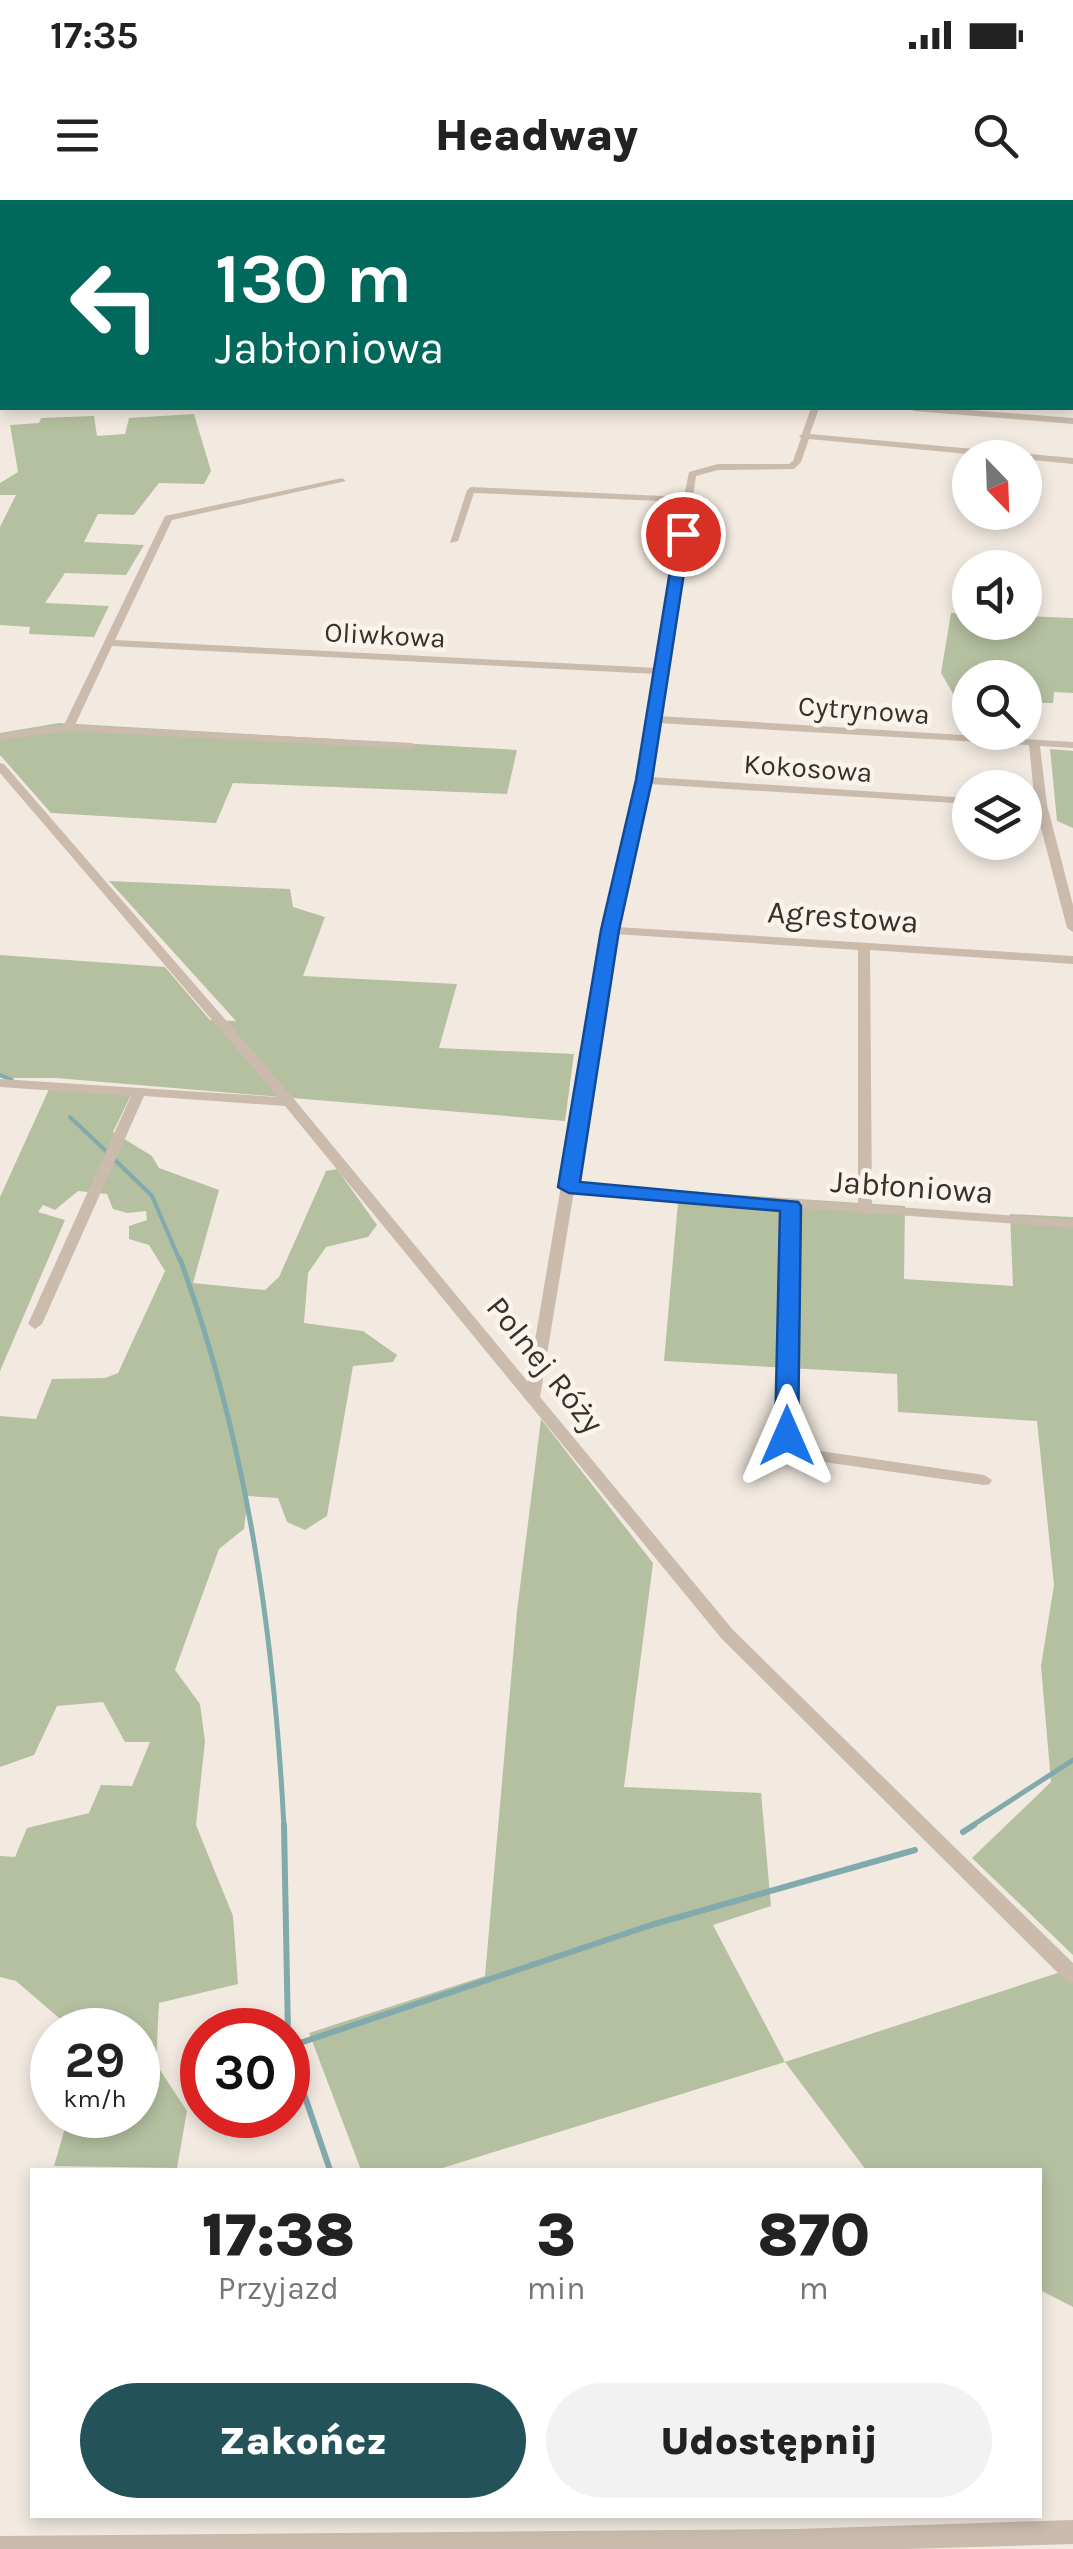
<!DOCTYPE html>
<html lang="pl">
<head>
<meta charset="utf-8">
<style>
	:root { --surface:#fff; --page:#f2f2f2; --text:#222; --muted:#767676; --accent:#235358 }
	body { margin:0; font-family:Karla,sans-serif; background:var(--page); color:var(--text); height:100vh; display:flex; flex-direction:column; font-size:38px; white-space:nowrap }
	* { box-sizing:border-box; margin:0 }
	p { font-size:32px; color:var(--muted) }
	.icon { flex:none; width:55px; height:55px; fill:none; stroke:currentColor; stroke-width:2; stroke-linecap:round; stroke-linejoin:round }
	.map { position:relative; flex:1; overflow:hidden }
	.panel { position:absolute; left:30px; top:1968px; width:1012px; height:350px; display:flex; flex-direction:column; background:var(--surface); border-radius:0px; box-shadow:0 5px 15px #0003 }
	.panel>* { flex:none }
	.top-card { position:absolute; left:0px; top:0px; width:1075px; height:210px; box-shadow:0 5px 15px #0003; background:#00695c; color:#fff; overflow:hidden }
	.needle { width:65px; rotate:157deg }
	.buttons { position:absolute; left:952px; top:240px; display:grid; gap:20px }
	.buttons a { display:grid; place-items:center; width:90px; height:90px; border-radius:50%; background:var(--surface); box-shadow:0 5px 15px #0003; font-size:50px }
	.speed { position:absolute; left:30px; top:1808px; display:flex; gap:20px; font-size:50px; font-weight:700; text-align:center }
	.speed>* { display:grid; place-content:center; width:130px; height:130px; border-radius:50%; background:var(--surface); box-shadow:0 5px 15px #0003; line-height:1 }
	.speed small { font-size:25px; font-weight:400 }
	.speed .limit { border:15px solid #d22; background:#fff; color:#111 }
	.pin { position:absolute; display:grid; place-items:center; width:85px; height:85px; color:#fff; margin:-42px; border:5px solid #fff; border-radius:50%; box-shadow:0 2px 10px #0007 }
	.me { position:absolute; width:110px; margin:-55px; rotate:0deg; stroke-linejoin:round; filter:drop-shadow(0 0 8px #0008) }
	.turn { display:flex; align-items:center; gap:35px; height:210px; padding:0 50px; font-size:45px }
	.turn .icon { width:130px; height:130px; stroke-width:2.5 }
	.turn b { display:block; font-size:70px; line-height:85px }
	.eta { display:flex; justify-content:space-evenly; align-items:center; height:170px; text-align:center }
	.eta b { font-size:60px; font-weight:800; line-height:70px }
	.button { display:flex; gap:20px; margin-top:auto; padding:20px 50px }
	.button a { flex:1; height:115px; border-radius:60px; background:var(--accent); color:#fff; font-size:40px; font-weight:800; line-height:115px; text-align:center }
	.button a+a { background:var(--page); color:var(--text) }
	.status { display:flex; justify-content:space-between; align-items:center; height:70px; padding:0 50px; background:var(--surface); direction:ltr }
	.status svg { height:28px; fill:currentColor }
	header { display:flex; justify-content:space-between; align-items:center; height:130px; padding:0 50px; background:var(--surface); font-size:45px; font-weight:800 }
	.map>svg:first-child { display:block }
</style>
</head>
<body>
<div class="status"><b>17:35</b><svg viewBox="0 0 49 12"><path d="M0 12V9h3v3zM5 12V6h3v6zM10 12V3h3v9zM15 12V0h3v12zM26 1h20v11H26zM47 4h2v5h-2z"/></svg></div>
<header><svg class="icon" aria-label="menu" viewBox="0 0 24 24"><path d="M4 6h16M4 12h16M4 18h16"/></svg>Headway<svg class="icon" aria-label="search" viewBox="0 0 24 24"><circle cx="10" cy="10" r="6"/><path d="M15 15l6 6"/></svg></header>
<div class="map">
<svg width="1073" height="2349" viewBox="0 0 1073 2349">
	<rect width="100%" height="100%" fill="#f2eae1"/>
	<path fill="#b5c0a1" d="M609,0h464v63l-1,-61z
		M194,214l17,57 -7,13 -45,-1 -25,32 -36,-1 -14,28 60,3 -18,30 -61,-2 -20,30 64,3 -15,31 -65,-3 1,-7 -30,-2v-98l16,-32h-16v-12l18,-11 -8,-47 29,-2 2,-5 53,-2 3,20 28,-2 4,-16z
		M951,413l19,1v8h55v-6l48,2v75l-19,-1 -1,11h-28v-25h-55v25l-12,-1 -17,-29z
		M59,523l458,27 -10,44 -274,-11 -17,40 -165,-10 -51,-58v-22z
		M1050,549l23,2v77l-16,-7z
		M109,681l181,8 3,18 32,10 -22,59 154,8 -18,64 135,6 -9,67 -509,-43h-56v-123l165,12 45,53 26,1z
		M50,887l81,8 -18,37 39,24 7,12 60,22 -26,93 72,7 14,-13 47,-106 11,-2 40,56 -9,12 -42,10 -18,26 -4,50 59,8 34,24 -4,7 -40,4 -26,150 -22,14 -18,-8 -9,-24 -30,-2 -4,33 -25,20 -44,121 25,34 5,37 -9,84 37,91 5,68 -79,19 -3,61 31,47 -10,57 -123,-2 11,-38 10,-13h63v-85h-65l-57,-49 -16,-4v-121l15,1 12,-29 62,-15 12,-28 31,1 18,-44h-25l-22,-40 -46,4 -23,49 -34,12v-351l36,3 16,-40 53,-1 13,-5 47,-102 -16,-26 -20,-6v-13l18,-6 -1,-9 -19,2 -14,-4 -6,-15 -29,-3 -23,19 -12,-5 -5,7 27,8 -65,151v-174z
		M679,991l226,15 -1,73 109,7 -3,-72 63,3v738l-101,-97 79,-76 -10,-116 13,-81 -17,-164 -139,-9 -1,-38 -233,-13z
		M541,1219l112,144 -29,224 137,6 10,113 -58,19 72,137 288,-94v339l-33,-17v-120h-174l-81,-108 -349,108h-75l-52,-137 176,-57 32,-365z"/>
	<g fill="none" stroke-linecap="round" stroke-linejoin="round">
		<path stroke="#81aaad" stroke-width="4" d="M0,875l12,5
			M70,917l37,35
			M114,959l38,37 28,65"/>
		<path stroke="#81aaad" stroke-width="5" d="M180,1059c67,182 94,375 104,568
			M970,1627l103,-67"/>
		<path stroke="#81aaad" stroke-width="6" d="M284,1625l4,209
			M963,1632l11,-7
			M330,1970l-42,-123 363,-122 264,-75"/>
		<path fill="#cabbad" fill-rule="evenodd" d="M107,0h6l-1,2h-6z
			M1072,119h1v4h-1z
			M0,154h2v8h-2z
			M1072,187h1v4h-1z
			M811,208h8l-9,26 263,24v6l-264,-25 -8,23 -7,7 -76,1 -22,6 -37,240 414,26v6l-33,-2 7,59 26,100v27l-6,-4 -32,-123 -6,-60 -371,-22 -8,54 320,21v6l-321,-20 -32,143 456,29v8l-203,-14 2,255 201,15v8l-203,-15 -5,2 -6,-3 -62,-4 -3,206 4,24 22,13 164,24 8,5 -2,4 -6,1 -167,-24c-25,-8 -37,-20 -39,-47l5,-207 -209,-16 -34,206 193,233 340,333v20l-7,-2 -345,-343 -436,-532 -141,-10 -102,228 -7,5 -7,-5 103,-228 -131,-9v-8l278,18 -278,-324v-10l4,1 290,335 234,283 76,-452 35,-150 9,-59 -2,-2 3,-3 7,-42 -544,-28 -37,79 337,18 5,3 -5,3 -344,-18 -68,9v-6l64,-9 101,-209 177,-38 4,3 -174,39 -57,120 542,28 26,-166 -209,-9 -16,48 -8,2 17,-53 4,-3 213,10 5,-25 29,-8h71l4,-3 8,-23 -2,-2 3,-2zM615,734l243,16v254l-283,-21z
			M1073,2320v24l-167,5h-906v-13l797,-7z"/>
		<path fill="#cabbad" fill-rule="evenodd" d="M0,188h2v6h-2z
			M909,208h34l130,10v6l-159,-13z"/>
	</g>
	<path fill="#1a73e8" stroke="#114b97" stroke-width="2.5" d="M683,330l7,4 -38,246 -33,150 -39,252 218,20 3,4 -3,230 -11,7 -12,-7 5,-225 -211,-18 -11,-6 43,-257 35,-150 40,-246z"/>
	<g text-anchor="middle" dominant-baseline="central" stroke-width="9" stroke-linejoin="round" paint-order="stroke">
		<g font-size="28" fill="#39302b" stroke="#faf4ed">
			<text transform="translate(385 435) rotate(3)">Oliwkowa</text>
			<text transform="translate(864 510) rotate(4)">Cytrynowa</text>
			<text transform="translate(808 568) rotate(4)">Kokosowa</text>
		</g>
		<g font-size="32" fill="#39302b" stroke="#faf4ed">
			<text transform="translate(843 717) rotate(4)">Agrestowa</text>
			<text transform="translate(912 987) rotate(4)">Jabłoniowa</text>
			<text transform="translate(545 1165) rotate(51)">Polnej Róży</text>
		</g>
	</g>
</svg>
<div class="buttons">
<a><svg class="needle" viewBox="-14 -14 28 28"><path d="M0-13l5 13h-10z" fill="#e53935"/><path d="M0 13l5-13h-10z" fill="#767676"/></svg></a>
<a><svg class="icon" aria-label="sound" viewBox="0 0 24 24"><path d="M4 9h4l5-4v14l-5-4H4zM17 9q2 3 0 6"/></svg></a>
<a><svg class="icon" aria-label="search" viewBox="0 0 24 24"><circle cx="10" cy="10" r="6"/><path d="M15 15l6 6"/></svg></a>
<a><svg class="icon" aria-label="layers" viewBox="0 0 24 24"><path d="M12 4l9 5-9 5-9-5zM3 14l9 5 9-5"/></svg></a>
</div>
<div class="speed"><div>29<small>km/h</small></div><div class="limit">30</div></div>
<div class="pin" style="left:683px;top:334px;background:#d93025"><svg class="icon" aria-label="arrive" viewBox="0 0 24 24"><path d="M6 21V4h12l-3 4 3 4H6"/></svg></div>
<svg class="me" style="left:787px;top:1236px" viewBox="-20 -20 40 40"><path d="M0-17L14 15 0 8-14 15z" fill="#1a73e8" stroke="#fff" stroke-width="4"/></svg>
<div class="top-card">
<div class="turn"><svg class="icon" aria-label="left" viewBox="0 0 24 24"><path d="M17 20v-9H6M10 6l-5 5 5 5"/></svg><div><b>130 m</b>Jabłoniowa</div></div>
</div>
<section class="panel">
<div class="eta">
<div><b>17:38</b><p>Przyjazd</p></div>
<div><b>3</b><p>min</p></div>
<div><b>870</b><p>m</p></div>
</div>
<div class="button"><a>Zakończ</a><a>Udostępnij</a></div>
</section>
</div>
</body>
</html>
